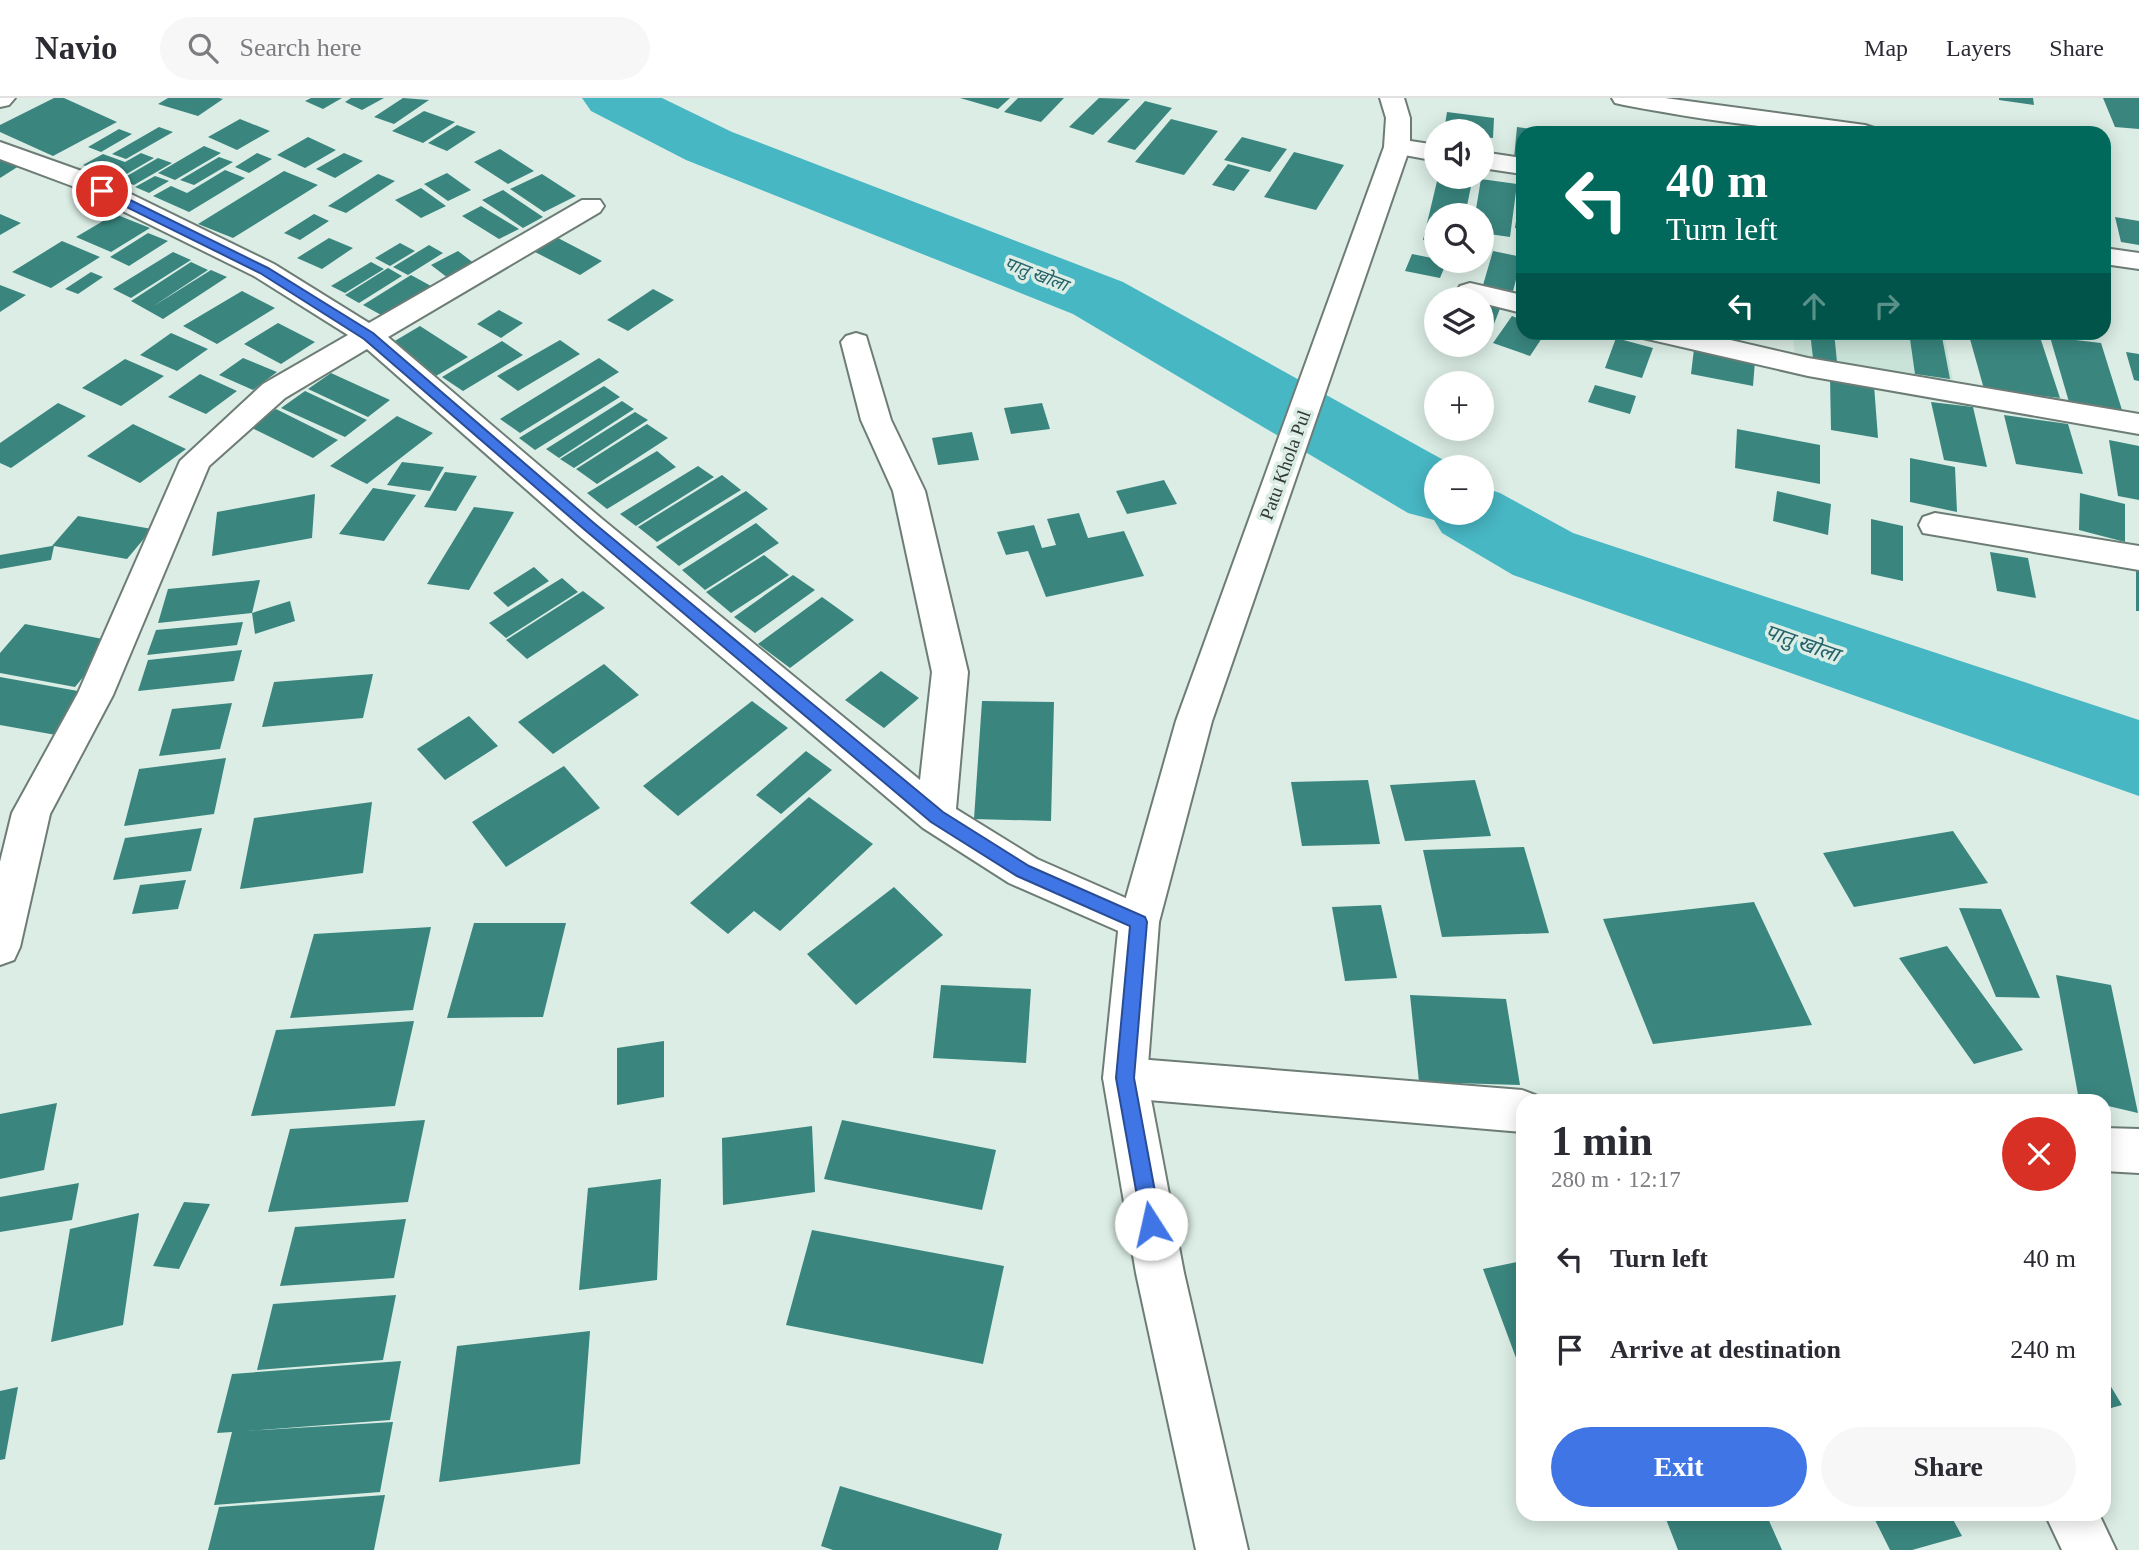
<!DOCTYPE html>
<html lang="en">
<head>
<meta charset="utf-8">
<style>
	:root { --surface:#fff; --page:#f7f7f7; --text:#2b2b33; --muted:#7c7c81; --line:#e1e1e2; --accent:#3f75e5 }
	body { margin:0; font-family:"Times New Roman","Noto Sans Devanagari",serif; background:var(--page); color:var(--text); height:100vh; display:flex; flex-direction:column; font-size:26px; white-space:nowrap }
	* { box-sizing:border-box; margin:0 }
	p { font-size:23px; color:var(--muted) }
	.icon { flex:none; width:38px; height:38px; fill:none; stroke:currentColor; stroke-width:2; stroke-linecap:round; stroke-linejoin:round }
	.map { position:relative; flex:1; overflow:hidden }
	.details { position:absolute; left:1516px; top:996px; width:595px; height:427px; display:flex; flex-direction:column; background:var(--surface); border-radius:21px; box-shadow:0 4px 18px #0003 }
	.details>* { flex:none }
	.hud { position:absolute; left:1516px; top:28px; width:595px; height:214px; border-radius:21px; box-shadow:0 4px 18px #0003; background:#00695c; color:#fff; overflow:hidden }
	.tools { position:absolute; left:1424px; top:21px; display:grid; gap:14px }
	.tools a { display:grid; place-items:center; width:70px; height:70px; border-radius:50%; background:var(--surface); box-shadow:0 4px 18px #0003; font-size:35px }
	.pin { position:absolute; display:grid; place-items:center; width:60px; height:60px; color:#fff; margin:-30px; border:4px solid #fff; border-radius:50%; box-shadow:0 2px 7px #0007 }
	.me { position:absolute; width:77px; margin:-38px; rotate:350deg; stroke-linejoin:round; filter:drop-shadow(0 0 5px #0008) }
	.turn { display:flex; align-items:center; gap:24px; height:147px; padding:0 35px; font-size:32px }
	.turn .icon { width:91px; height:91px; stroke-width:2.5 }
	.turn b { display:block; font-size:49px; line-height:60px }
	.lanes { display:flex; align-items:center; height:66px; padding:0 35px; background:#0003; justify-content:center; gap:35px; direction:ltr }
	.lanes .off { opacity:.35 }
	.round { display:grid; place-items:center; flex:none; width:74px; height:74px; border-radius:37px; background:var(--page) }
	.summary { display:flex; align-items:center; justify-content:space-between; height:119px; padding:0 35px }
	h1 { font-size:42px; font-weight:800; line-height:52px }
	.action { display:flex; gap:14px; margin-top:auto; padding:14px 35px }
	.action a { flex:1; height:80px; border-radius:42px; background:var(--accent); color:#fff; font-size:28px; font-weight:800; line-height:80px; text-align:center }
	.action a+a { background:var(--page); color:var(--text) }
	ul { padding:0; list-style:none }
	li { display:flex; align-items:center; gap:21px; height:91px; padding:0 35px }
	li div { flex:1 }
	li b { display:block; font-size:26px }
	li em { font-style:normal }
	header { display:flex; align-items:center; gap:42px; box-sizing:border-box; height:98px; padding:0 35px; background:var(--surface); border-bottom:2px solid var(--line) }
	header strong { font-size:33px }
	nav { display:flex; gap:38px; margin-inline-start:auto; font-size:24px }
	.search { width:490px; height:63px; background:var(--page); display:flex; align-items:center; gap:18px; box-sizing:border-box; padding:0 24px; border-radius:38px; color:var(--muted); font-size:26px }
	.map>svg:first-child { display:block }
</style>
</head>
<body>
<header>
<strong>Navio</strong>
<div class="search"><svg class="icon" aria-label="search" viewBox="0 0 24 24"><circle cx="10" cy="10" r="6"/><path d="M15 15l6 6"/></svg>Search here</div>
<nav><a>Map</a><a>Layers</a><a>Share</a></nav>
</header>
<div class="map">
<svg width="2139" height="1452" viewBox="0 0 2139 1452">
	<rect width="100%" height="100%" fill="#dbede5"/>
	<path fill="#c9e3d8" d="M1793,235h151l9,49 -158,-24z"/>
	<g fill="none" stroke-linecap="round" stroke-linejoin="round">
		<path fill="#48b7c4" fill-rule="evenodd" d="M582,0h80l70,34 391,150 333,185h-19v46h45v-26l18,6 73,40 566,187v76l-626,-221 -71,-42 -8,-13 -26,-7 -335,-199 -387,-154 -95,-49z"/>
	</g>
	<path fill="#3a867f" d="M54,0h10l53,24 -64,34 -53,-24v-7z
		M168,0h51l4,1 -25,17 -40,-12z
		M311,0h31l-19,11 -18,-8z
		M351,0h33l-22,12 -17,-8z
		M403,0l26,2 -35,24 -20,-7z
		M960,0h50l-12,11z
		M1018,0h46l-23,24 -37,-10z
		M1099,0l31,1 -37,36 -24,-8z
		M1999,0h34l1,7 -35,-5z
		M2103,0h36v31l-24,-2z
		M1145,3l27,7 -37,42 -28,-8z
		M424,13l31,11 -32,21 -31,-12z
		M1447,14l47,6 -1,20 -11,-1v-6h-38z
		M240,21l30,12 -33,19 -29,-13z
		M1171,21l47,12 -34,44 -49,-13z
		M457,27l19,7 -29,19 -19,-8z
		M159,29l14,5 -47,27 -14,-5z
		M1517,29l30,4 -25,2v26l-8,-1z
		M119,31l13,5 -31,18 -13,-5z
		M308,39l28,13 -31,18 -28,-13z
		M1242,39l45,12 -17,23 -46,-12z
		M204,48l17,7 -46,27 -17,-7z
		M500,51l34,22 -26,13 -34,-22z
		M1294,54l50,13 -28,45 -52,-13z
		M141,55l13,5 -36,21 -35,-14 20,-11 22,8z
		M257,55l15,6 -23,14 -14,-6z
		M344,55l19,8 -28,17 -19,-9z
		M219,59l14,5 -39,23 -14,-5z
		M0,60l19,8 -19,12z
		M158,60l14,5 -38,22 -14,-5z
		M1228,66l22,6 -16,21 -22,-6z
		M225,72l20,8 -56,34 -36,-16 18,-10 16,7z
		M284,73l34,14 -85,53 -35,-14z
		M447,75l24,17 -23,11 -24,-17z
		M378,76l17,7 -49,32 -18,-7z
		M542,76l34,22 -32,16 -34,-23z
		M155,78l14,5 -20,12 -14,-6z
		M1438,79h35l-8,38h-28v27l-14,-2z
		M1481,81l36,5 -7,53 -28,-4v-18h-7z
		M421,90l25,18 -25,12 -26,-18z
		M503,92l40,27 -20,11 -41,-28z
		M1520,95h2v36l-7,-1z
		M481,108l38,23 -20,10 -37,-23z
		M0,116l21,9 -21,12z
		M115,116l35,14 -39,24 -35,-15z
		M314,116l15,7 -29,19 -16,-7z
		M2115,119l24,4v24l-18,-3z
		M148,135l20,8 -39,25 -19,-9z
		M329,140l24,10 -31,21 -25,-11z
		M558,140l44,23 -22,14 -45,-23z
		M62,143l38,16 -49,31 -39,-16z
		M400,145l15,8 -25,15 -15,-8z
		M429,147l14,8 -35,22 -15,-8z
		M458,153l17,13 -27,14 -17,-13z
		M1493,153l29,6 -9,34 -30,-6z
		M173,154l18,8 -60,38 -18,-9z
		M1412,156l35,7 -7,17 -35,-7z
		M191,164l17,8 -56,37 59,-37 16,7 -64,42 -32,-18z
		M371,164l13,7 -39,24 -14,-7z
		M388,170l14,8 -43,27 -14,-8z
		M91,174l12,5 -25,17 -13,-5z
		M411,177l20,11 -48,30 -20,-11z
		M0,187l26,10 -26,17z
		M653,191l21,11 -46,31 -21,-11z
		M242,193l33,17 -58,36 -34,-18z
		M1482,204l19,4 -7,18 -12,-3z
		M499,212l24,13 -22,15 -24,-14z
		M1512,218l10,4v12h24l-16,24 -37,-13z
		M278,225l37,19 -34,22 -37,-20z
		M420,228l48,31 -32,19 -48,-31z
		M1810,234h24l3,30 -24,-4z
		M1909,234l33,5 8,42 -35,-5z
		M1968,234l71,2 21,64 -76,-9z
		M171,235l37,16 -31,22 -37,-16z
		M2050,239l51,6 21,67 -53,-8z
		M1616,240l37,10 -11,30 -37,-10z
		M560,242l20,14 -62,37 -21,-15z
		M502,243l21,14 -60,36 -21,-14z
		M1694,251l61,12 -2,25 -62,-12z
		M2126,254l13,2v27l-5,-1z
		M243,260l34,14 -24,18 -34,-15z
		M599,260l20,14 -99,61 -20,-14z
		M125,261l39,17 -43,30 -39,-18z
		M331,275l59,27 -22,17 -60,-28z
		M200,276l37,17 -31,23 -38,-17z
		M1830,279l44,8 4,53 -47,-8z
		M1595,287l41,11 -6,18 -42,-12z
		M604,288l16,11 -85,53 -16,-12z
		M305,293l62,29 -22,17 -64,-29z
		M622,303l12,8 -75,49 -13,-9z
		M1931,304l42,5 14,60 -43,-7z
		M58,305l28,13 -75,52 -11,-5v-20z
		M1042,305l8,26 -39,5 -7,-26z
		M276,311l62,31 -25,18 -63,-31z
		M635,314l13,8 -74,48 -14,-9z
		M2004,317l64,9 15,50 -67,-10z
		M397,318l36,17 -66,51 -37,-18z
		M133,326l53,25 -46,34 -53,-27z
		M647,326l21,14 -71,46 -21,-15z
		M1737,331l83,16v39l-85,-16z
		M972,334l7,28 -41,5 -6,-27z
		M2109,342l30,6v54l-21,-4z
		M657,353l19,16 -69,42 -20,-16z
		M1910,360l45,9 2,45 -47,-10z
		M402,364l42,5 -14,24 -43,-6z
		M698,368l16,11 -78,49 -16,-12z
		M445,374l32,4 -21,35 -32,-4z
		M722,377l19,15 -84,52 -19,-15z
		M1164,382l13,24 -50,10 -11,-23z
		M373,390l43,7 -32,46 -45,-7z
		M746,393l22,18 -89,57 -23,-19z
		M1777,393l54,13 -3,31 -55,-14z
		M2080,395l45,11v38l-46,-12z
		M315,396l-3,44 -100,18 5,-44z
		M474,409l40,5 -45,78 -42,-6z
		M1079,415l9,25 36,-7 20,45 -98,21 -18,-46 -22,4 -9,-23 37,-7 8,23 14,-3 -9,-26z
		M78,418l74,13 -25,30 -73,-13 -3,14 -51,9v-14l52,-9z
		M1871,421l32,7v55l-32,-7z
		M756,425l23,20 -74,47 -23,-20z
		M1990,454l38,6 8,40 -39,-7z
		M764,457l25,20 -58,38 -25,-21z
		M2136,466l3,1v46h-3z
		M534,469l15,14 -41,26 -15,-14z
		M793,477l22,15 -60,43 -21,-16z
		M562,480l16,14 -72,46 -17,-15z
		M260,482l-8,33 -94,10 10,-34z
		M583,493l22,17 -78,51 -21,-19z
		M822,499l32,23 -64,48 -32,-24z
		M290,503l5,20 -40,13 -3,-21z
		M243,524l-6,23 -90,10 9,-25z
		M25,526l88,17 -38,46 -75,-14v-20z
		M242,552l-8,31 -96,10 10,-31z
		M604,566l35,31 -86,59 -35,-32z
		M881,573l38,27 -35,30 -39,-28z
		M373,576l-10,44 -101,9 12,-45z
		M0,579l89,16 -33,42 -56,-10z
		M752,603l36,27 -110,88 -35,-30z
		M982,603l72,1 -3,119 -77,-2z
		M232,605l-12,46 -61,7 13,-47z
		M469,618l29,30 -53,34 -28,-31z
		M806,653l26,19 -51,44 -25,-19z
		M226,660l-12,56 -90,12 15,-57z
		M564,668l36,42 -94,59 -34,-45z
		M1368,682l12,64 -78,2 -11,-64z
		M1475,682l16,56 -86,5 -15,-56z
		M809,699l64,47 -93,87 -26,-20 -26,23 -38,-31z
		M372,704l-9,71 -123,16 14,-71z
		M202,730l-11,43 -78,9 12,-42z
		M1953,733l35,52 -134,24 -31,-54z
		M1524,749l25,86 -107,4 -19,-87z
		M186,782l-8,29 -46,5 8,-29z
		M894,789l49,48 -87,70 -49,-51z
		M1754,804l58,123 -159,19 -50,-125z
		M1381,807l16,73 -52,3 -13,-74z
		M1959,810l42,1 39,89 -44,-1z
		M474,825h92l-23,94 -96,1z
		M431,829l-18,83 -123,8 24,-84z
		M1947,848l76,104 -49,14 -75,-106z
		M2056,877l55,10 27,128 -34,-8v-4l-25,-1z
		M941,887l90,4 -5,74 -93,-5z
		M1410,897l96,4 14,86 -101,-3z
		M414,923l-19,85 -144,10 25,-86z
		M664,943v56l-47,8v-57z
		M57,1005l-13,67 -44,9v-65z
		M425,1022l-17,82 -140,10 22,-83z
		M842,1022l154,30 -14,60 -158,-31z
		M812,1028l3,66 -92,13 -1,-67z
		M661,1081l-4,101 -78,10 9,-102z
		M79,1085l-7,37 -72,12v-35z
		M184,1104l26,2 -31,65 -26,-3z
		M139,1115l-16,112 -72,17 19,-113z
		M406,1121l-12,59 -114,8 15,-59z
		M812,1132l192,36 -21,98 -197,-39z
		M1522,1163v113l-39,-105z
		M396,1197l-13,65 -126,10 16,-66z
		M590,1233l-10,133 -141,18 18,-136z
		M401,1263l-11,59 -143,11 146,-9 -13,70 -166,13 18,-73 -15,1 15,-59z
		M2104,1277l18,30 -18,5z
		M18,1289l-13,72 -5,1v-69z
		M840,1388l162,48 -4,16h-165l-12,-4z
		M385,1397l-11,55h-166l11,-43z
		M1664,1416h102l16,36h-104z
		M1872,1416h78l12,22 -50,14h-22z"/>
	<g fill="none" stroke-linecap="round" stroke-linejoin="round">
		<defs>
			<path id="minor" d="M0,0h15l-6,7 -9,2z
				M1612,0h53l200,27 9,3 4,5c-87,0 -169,-12 -254,-28l-9,-2z
				M1397,41l40,6v16l-49,-9 -4,-5 4,-5z
				M0,44l90,32 184,90 95,59 213,-123h18l4,6 -4,6 -212,125 214,182 318,261 12,-108 -39,-181 -32,-71 -20,-78 5,-6 10,-3 10,3 25,84 34,71 43,181 -12,137 81,50 116,51 6,12 -6,12 -14,6 -130,-57 -86,-55 -345,-293 -211,-186 -82,49 -76,68 -96,229 -63,119 -30,133 -6,13 -14,5v-103l12,-49 66,-120 102,-232 83,-77 85,-49 -94,-59 -182,-90 -72,-27z
				M1482,54l40,6v16l-40,-6z
				M2104,150l35,5v16l-35,-5z
				M1470,185l52,12v18l-40,-10v-4l-22,-1 -4,-6 4,-6z
				M1639,234h57l112,26 331,56v20l-331,-58 -165,-38z
				M1935,415l204,33v24l-216,-37 -4,-8 4,-8z
				M1125,960l397,32 16,6 2,5h-18v31l-397,-34 -15,-6 -7,-14 7,-14z
				M2104,1030l35,1v44l-35,-2z
				M2045,1416h54l17,36h-54z"/>
			<path id="major" d="M1380,0h24l6,20v29l-198,574 -53,201 -12,156 37,195 64,277h-52l-60,-277 -33,-195 16,-156 57,-201 208,-574 2,-29z"/>
		</defs>
		<use href="#minor" stroke="#6d7d76" stroke-width="4"/>
		<use href="#major" stroke="#6d7d76" stroke-width="4"/>
		<use href="#minor" fill="#fff" fill-rule="evenodd"/>
		<use href="#major" fill="#fff" fill-rule="evenodd"/>
	</g>
	<path fill="#3f75e5" stroke="#294c95" stroke-width="2" d="M98,90h8l162,80 105,65 222,191 348,288 86,54 116,51 2,5 -13,156 27,146 -3,7 -7,3 -7,-3 -2,-7 -26,-146 14,-152 -113,-50 -86,-54 -346,-292 -221,-191 -104,-66 -162,-80z"/>
	<g text-anchor="middle" dominant-baseline="central" stroke-width="7" stroke-linejoin="round" paint-order="stroke">
		<g font-size="18" font-style="italic" fill="#256269" stroke="#dbede5">
			<text transform="translate(1036 176) rotate(21)">पातु खोला</text>
		</g>
		<g font-size="19" fill="#313835" stroke="#dbede5">
			<text transform="translate(1285 367) rotate(-70)">Patu Khola Pul</text>
		</g>
		<g font-size="21" font-style="italic" fill="#256269" stroke="#dbede5">
			<text transform="translate(1802 545) rotate(19)">पातु खोला</text>
		</g>
	</g>
</svg>
<div class="tools">
<a><svg class="icon" aria-label="sound" viewBox="0 0 24 24"><path d="M4 9h4l5-4v14l-5-4H4zM17 9q2 3 0 6"/></svg></a>
<a><svg class="icon" aria-label="search" viewBox="0 0 24 24"><circle cx="10" cy="10" r="6"/><path d="M15 15l6 6"/></svg></a>
<a><svg class="icon" aria-label="layers" viewBox="0 0 24 24"><path d="M12 4l9 5-9 5-9-5zM3 14l9 5 9-5"/></svg></a>
<a>+</a>
<a>−</a>
</div>
<div class="pin" style="left:102px;top:93px;background:#d93025"><svg class="icon" aria-label="arrive" viewBox="0 0 24 24"><path d="M6 21V4h12l-3 4 3 4H6"/></svg></div>
<svg class="me" style="left:1151px;top:1126px" viewBox="-20 -20 40 40"><circle r="19" fill="#fff"/><path d="M0-13L10 11 0 6-10 11z" fill="#3f75e5"/></svg>
<div class="hud">
<div class="turn"><svg class="icon" aria-label="left" viewBox="0 0 24 24"><path d="M17 20v-9H6M10 6l-5 5 5 5"/></svg><div><b>40 m</b>Turn left</div></div>
<div class="lanes"><svg class="icon" aria-label="left" viewBox="0 0 24 24"><path d="M17 20v-9H6M10 6l-5 5 5 5"/></svg><svg class="icon off" aria-label="ahead" viewBox="0 0 24 24"><path d="M12 20V5M6 11l6-6 6 6"/></svg><svg class="icon off" aria-label="right" viewBox="0 0 24 24"><path d="M7 20v-9h11M14 6l5 5-5 5"/></svg></div>
</div>
<section class="details">
<div class="summary"><div><h1>1 min</h1><p>280 m · 12:17</p></div><a class="round" style="background:#d93025;color:#fff"><svg class="icon" aria-label="close" viewBox="0 0 24 24"><path d="M6 6l12 12M18 6L6 18"/></svg></a></div>
<ul>
<li><svg class="icon" aria-label="left" viewBox="0 0 24 24"><path d="M17 20v-9H6M10 6l-5 5 5 5"/></svg><div><b>Turn left</b></div><em>40 m</em></li>
<li><svg class="icon" aria-label="arrive" viewBox="0 0 24 24"><path d="M6 21V4h12l-3 4 3 4H6"/></svg><div><b>Arrive at destination</b></div><em>240 m</em></li>
</ul>
<div class="action"><a>Exit</a><a>Share</a></div>
</section>
</div>
</body>
</html>
